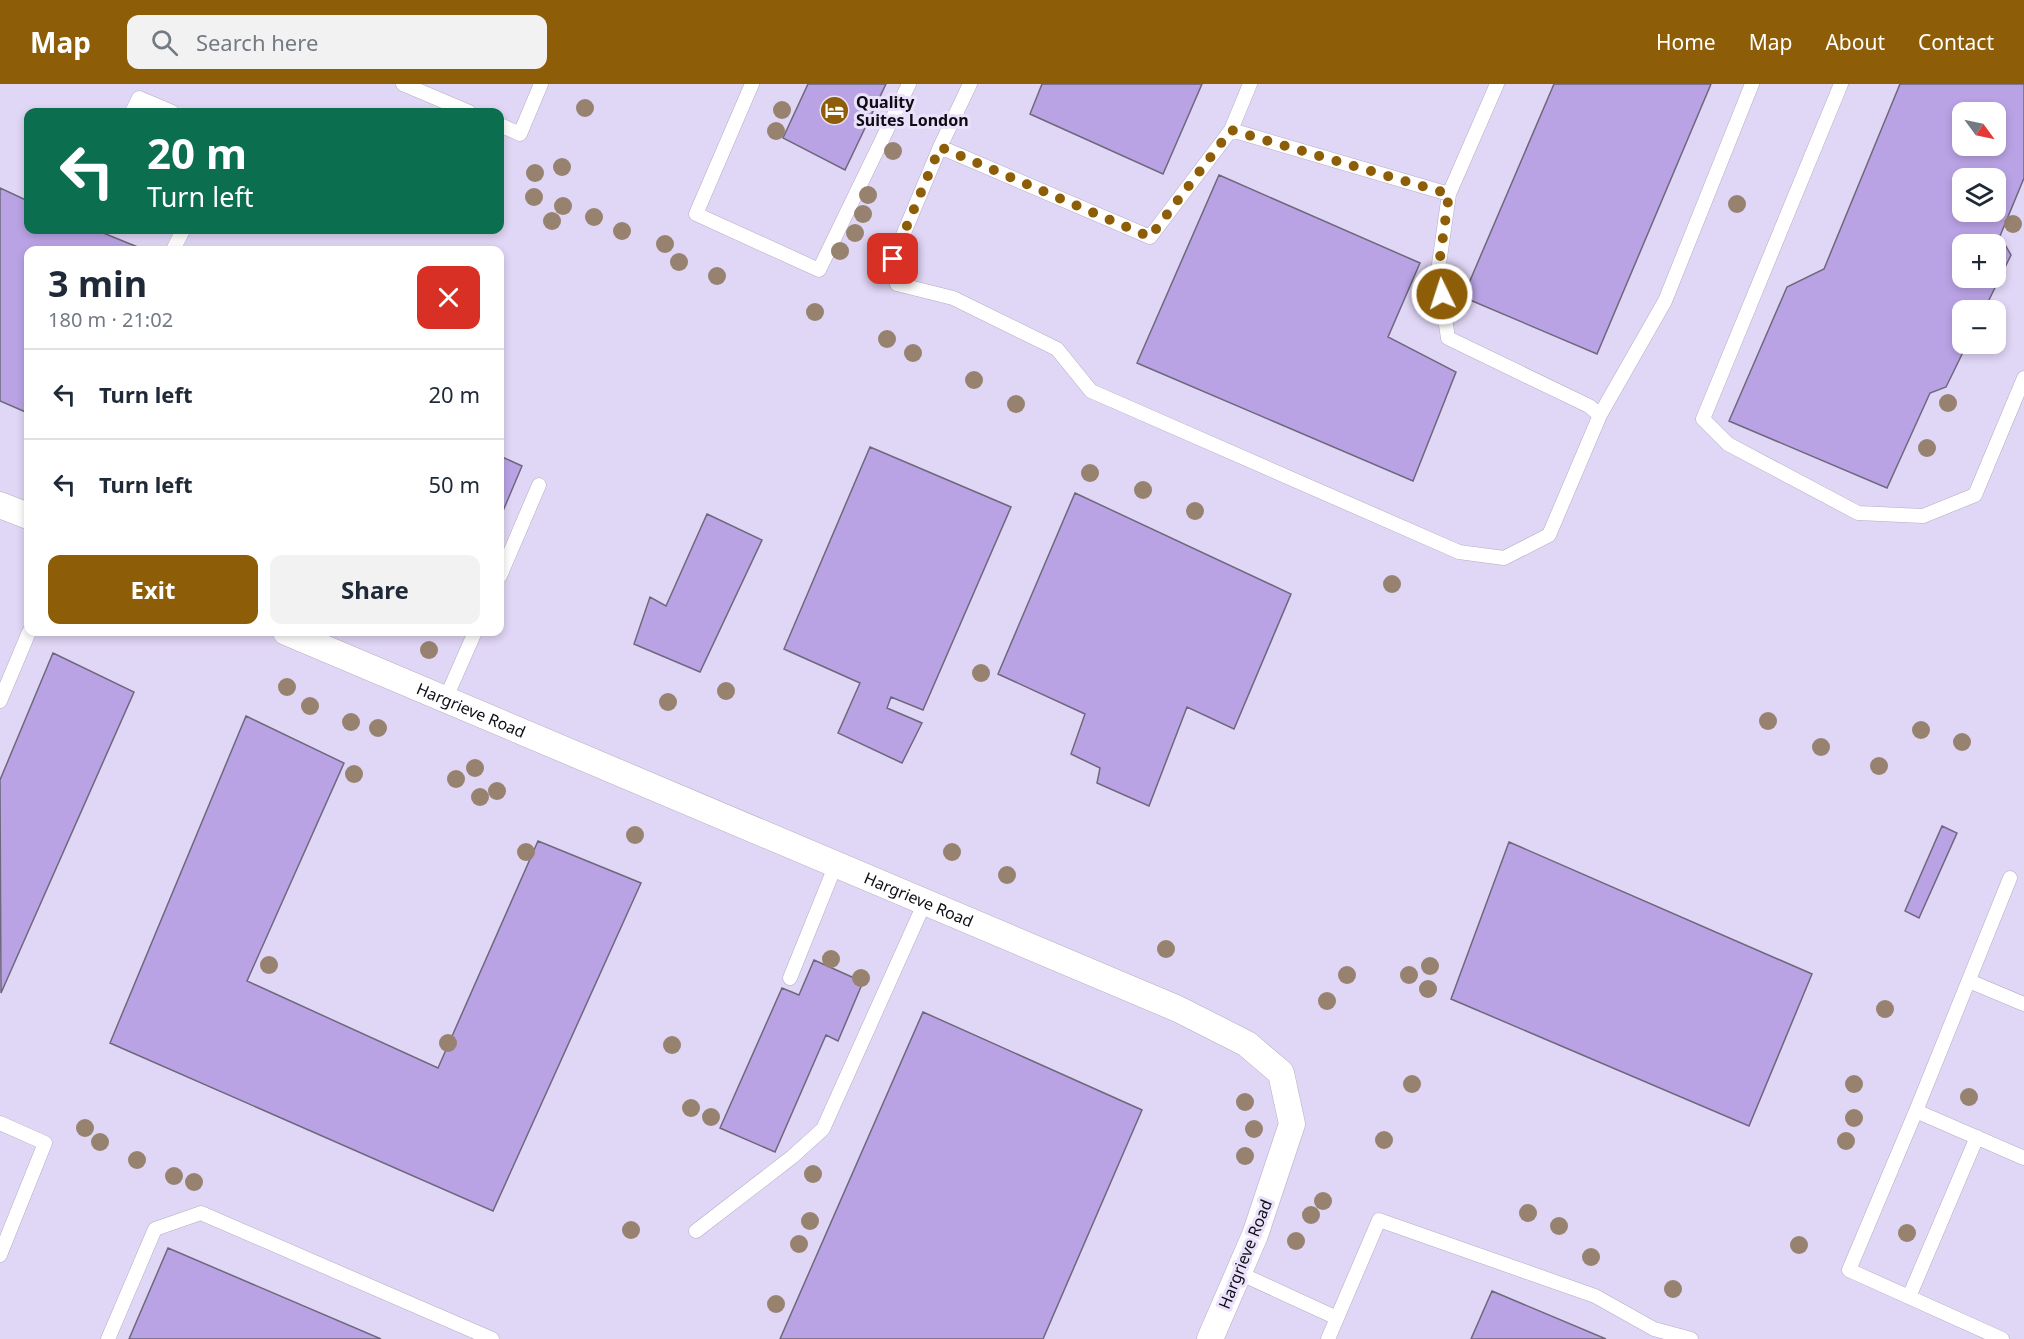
<!DOCTYPE html>
<html lang="en">
<head>
<meta charset="utf-8">
<style>
	:root { --surface:#fff; --page:#f2f2f3; --text:#1f2937; --muted:#747a83; --line:#e0e1e3; --accent:#8d5e07 }
	body { margin:0; font-family:"Noto Sans",sans-serif; background:var(--page); color:var(--text); height:100vh; display:flex; flex-direction:column; font-size:22px; white-space:nowrap }
	* { box-sizing:border-box; margin:0 }
	p { font-size:20px; color:var(--muted) }
	.icon { flex:none; width:33px; height:33px; fill:none; stroke:currentColor; stroke-width:2; stroke-linecap:round; stroke-linejoin:round }
	.map { position:relative; flex:1; overflow:hidden }
	.drawer { position:absolute; left:24px; top:162px; width:480px; height:390px; display:flex; flex-direction:column; background:var(--surface); border-radius:12px; box-shadow:0 3px 9px #0003 }
	.drawer>* { flex:none }
	.guide { position:absolute; left:24px; top:24px; width:480px; height:126px; border-radius:12px; box-shadow:0 3px 9px #0003; background:#0b6e4f; color:#fff; overflow:hidden }
	.needle { width:39px; rotate:123deg }
	.controls { position:absolute; left:1952px; top:18px; display:grid; gap:12px }
	.controls a { display:grid; place-items:center; width:54px; height:54px; border-radius:12px; background:var(--surface); box-shadow:0 3px 9px #0003; font-size:30px }
	.pin { position:absolute; display:grid; place-items:center; width:51px; height:51px; color:#fff; margin:-26px; border-radius:12px; box-shadow:0 3px 9px #0006 }
	.me { position:absolute; width:66px; margin:-33px; rotate:356deg; stroke-linejoin:round; filter:drop-shadow(0 0 4px #0008) }
	.turn { display:flex; align-items:center; gap:21px; height:126px; padding:0 24px; font-size:27px }
	.turn .icon { width:78px; height:78px; stroke-width:2.5 }
	.turn b { display:block; font-size:42px; line-height:51px }
	.round { display:grid; place-items:center; flex:none; width:63px; height:63px; border-radius:12px; background:var(--page) }
	.overview { display:flex; align-items:center; justify-content:space-between; height:102px; padding:0 24px }
	h1 { font-size:36px; font-weight:700; line-height:45px }
	.cta { display:flex; gap:12px; margin-top:auto; padding:12px 24px }
	.cta a { flex:1; height:69px; border-radius:12px; background:var(--accent); color:#fff; font-size:24px; font-weight:700; line-height:69px; text-align:center }
	.cta a+a { background:var(--page); color:var(--text) }
	ul { padding:0; list-style:none }
	li { display:flex; align-items:center; gap:18px; height:90px; padding:0 24px; border-top:2px solid var(--line) }
	li div { flex:1 }
	li b { display:block; font-size:22px }
	li em { font-style:normal }
	header { display:flex; align-items:center; gap:36px; box-sizing:border-box; height:84px; padding:0 30px; background:var(--accent); color:#fff }
	header strong { font-size:28px }
	nav { display:flex; gap:33px; margin-inline-start:auto; font-size:21px }
	.search { width:420px; height:54px; background:var(--page); display:flex; align-items:center; gap:15px; box-sizing:border-box; padding:0 21px; border-radius:12px; color:var(--muted); font-size:22px }
	.map>svg:first-child { display:block }
</style>
</head>
<body>
<header>
<strong>Map</strong>
<div class="search"><svg class="icon" aria-label="search" viewBox="0 0 24 24"><circle cx="10" cy="10" r="6"/><path d="M15 15l6 6"/></svg>Search here</div>
<nav><a>Home</a><a>Map</a><a>About</a><a>Contact</a></nav>
</header>
<div class="map">
<svg width="2024" height="1255" viewBox="0 0 2024 1255">
	<rect width="100%" height="100%" fill="#eae2fa"/>
	<path fill="#e0d6f5" fill-rule="evenodd" d="M0,0h2024v1255h-2024zM28,28h472v118h-472zM1962,28h33v34h-33zM1962,94h33v34h-33zM1962,160h33v34h-33zM28,166h472v382h-472zM1962,226h33v34h-33z"/>
	<path fill="#baa3e5" stroke="#6e687c" stroke-width="1.5" fill-rule="evenodd" d="M808,0h78l-41,86 -62,-32z
		M1042,0h160l-39,90 -133,-60z
		M1554,0h157l-114,270 -134,-57z
		M1900,0h124v94l-24,58 11,19 -27,55h-22v34h5l-21,43 -16,6 -43,95 -158,-67 58,-134 37,-18zM1962,28h33v34h-33zM1962,94h33v34h-33zM1962,160h33v34h-33z
		M1219,91l201,88 -32,74 68,35 -43,109 -276,-118z
		M0,104l28,13v29h68l49,20h-117v163l-28,-12z
		M870,363l141,60 -88,203 -32,-13 -4,11 35,15 -20,40 -64,-30 22,-50 -76,-34z
		M500,372l22,10 -22,52z
		M1075,409l216,101 -57,135 -47,-22 -38,99 -52,-23 3,-15 -29,-14 14,-40 -87,-40z
		M707,430l55,26 -62,132 -66,-28 16,-47 16,9z
		M53,569l81,39 -133,301 -1,-213z
		M246,632l98,47 -97,218 191,87 100,-227 103,42 -148,328 -383,-168z
		M1942,742l15,7 -38,85 -14,-7z
		M1509,758l303,132 -63,152 -298,-127z
		M814,876l49,22 -25,59 -12,-6 -51,117 -55,-24 62,-140 17,7z
		M923,928l219,98 -99,229h-263z
		M168,1164l213,91h-252z
		M1492,1207l114,48h-135z"/>
	<g fill="none" stroke-linecap="round" stroke-linejoin="round">
		<defs>
			<path id="service" d="M403,0l66,28
				M752,0l-56,130 123,56 90,-186
				M970,0l-30,63 210,90 81,-107
				M1250,0l-19,46 218,64 48,-110
				M1841,0l-138,335 25,25 130,69 65,3 52,-21 49,-117
				M132,28l7,-14 33,14
				M500,41l20,9 21,-50
				M940,63l-47,112 4,25 56,14 104,51 34,42 368,161 45,6 45,-23 51,-120 -11,-9 -141,-68 -10,-67 11,-77
				M173,166l10,-20
				M1600,331l65,-114 87,-217
				M500,492l39,-91
				M445,616l30,-68
				M0,617l29,-69
				M790,894l46,-114
				M1969,897l55,23
				M1916,1027l94,-233
				M0,1039l45,20 -45,112
				M696,1147l96,-74 31,-28 102,-227
				M1239,1189l98,45
				M1909,1213l68,-160
				M108,1255l47,-110 46,-16 291,126
				M1328,1255l51,-119 216,76 59,33 37,10
				M2002,1255l-153,-69 67,-159 108,47"/>
			<g id="minor">
				<path d="M0,421l28,11"/>
				<path id="s1" d="M286,548l892,377 69,35 34,29 11,51 -37,111 -45,104"/>
			</g>
		</defs>
		<use href="#service" stroke="#b5adc4" stroke-width="15"/>
		<use href="#minor" stroke="#b5adc4" stroke-width="27"/>
		<use href="#service" stroke="#fff" stroke-width="14"/>
		<use href="#minor" stroke="#fff" stroke-width="26"/>
	</g>
	<g fill="#978270">
		<circle cx="585" cy="24" r="9"/>
		<circle cx="782" cy="26" r="9"/>
		<circle cx="776" cy="47" r="9"/>
		<circle cx="893" cy="67" r="9"/>
		<circle cx="562" cy="83" r="9"/>
		<circle cx="535" cy="89" r="9"/>
		<circle cx="868" cy="111" r="9"/>
		<circle cx="534" cy="113" r="9"/>
		<circle cx="1737" cy="120" r="9"/>
		<circle cx="563" cy="122" r="9"/>
		<circle cx="863" cy="130" r="9"/>
		<circle cx="594" cy="133" r="9"/>
		<circle cx="552" cy="137" r="9"/>
		<circle cx="2013" cy="140" r="9"/>
		<circle cx="622" cy="147" r="9"/>
		<circle cx="855" cy="149" r="9"/>
		<circle cx="665" cy="160" r="9"/>
		<circle cx="840" cy="167" r="9"/>
		<circle cx="679" cy="178" r="9"/>
		<circle cx="717" cy="192" r="9"/>
		<circle cx="815" cy="228" r="9"/>
		<circle cx="887" cy="255" r="9"/>
		<circle cx="913" cy="269" r="9"/>
		<circle cx="974" cy="296" r="9"/>
		<circle cx="1948" cy="319" r="9"/>
		<circle cx="1016" cy="320" r="9"/>
		<circle cx="1927" cy="364" r="9"/>
		<circle cx="1090" cy="389" r="9"/>
		<circle cx="1143" cy="406" r="9"/>
		<circle cx="1195" cy="427" r="9"/>
		<circle cx="1392" cy="500" r="9"/>
		<circle cx="429" cy="566" r="9"/>
		<circle cx="981" cy="589" r="9"/>
		<circle cx="287" cy="603" r="9"/>
		<circle cx="726" cy="607" r="9"/>
		<circle cx="668" cy="618" r="9"/>
		<circle cx="310" cy="622" r="9"/>
		<circle cx="1768" cy="637" r="9"/>
		<circle cx="351" cy="638" r="9"/>
		<circle cx="378" cy="644" r="9"/>
		<circle cx="1921" cy="646" r="9"/>
		<circle cx="1962" cy="658" r="9"/>
		<circle cx="1821" cy="663" r="9"/>
		<circle cx="1879" cy="682" r="9"/>
		<circle cx="475" cy="684" r="9"/>
		<circle cx="354" cy="690" r="9"/>
		<circle cx="456" cy="695" r="9"/>
		<circle cx="497" cy="707" r="9"/>
		<circle cx="480" cy="713" r="9"/>
		<circle cx="635" cy="751" r="9"/>
		<circle cx="526" cy="768" r="9"/>
		<circle cx="952" cy="768" r="9"/>
		<circle cx="1007" cy="791" r="9"/>
		<circle cx="1166" cy="865" r="9"/>
		<circle cx="831" cy="875" r="9"/>
		<circle cx="269" cy="881" r="9"/>
		<circle cx="1430" cy="882" r="9"/>
		<circle cx="1347" cy="891" r="9"/>
		<circle cx="1409" cy="891" r="9"/>
		<circle cx="861" cy="894" r="9"/>
		<circle cx="1428" cy="905" r="9"/>
		<circle cx="1327" cy="917" r="9"/>
		<circle cx="1885" cy="925" r="9"/>
		<circle cx="448" cy="959" r="9"/>
		<circle cx="672" cy="961" r="9"/>
		<circle cx="1412" cy="1000" r="9"/>
		<circle cx="1854" cy="1000" r="9"/>
		<circle cx="1969" cy="1013" r="9"/>
		<circle cx="1245" cy="1018" r="9"/>
		<circle cx="691" cy="1024" r="9"/>
		<circle cx="711" cy="1033" r="9"/>
		<circle cx="1854" cy="1034" r="9"/>
		<circle cx="85" cy="1044" r="9"/>
		<circle cx="1254" cy="1045" r="9"/>
		<circle cx="1384" cy="1056" r="9"/>
		<circle cx="1846" cy="1057" r="9"/>
		<circle cx="100" cy="1058" r="9"/>
		<circle cx="1245" cy="1072" r="9"/>
		<circle cx="137" cy="1076" r="9"/>
		<circle cx="813" cy="1090" r="9"/>
		<circle cx="174" cy="1092" r="9"/>
		<circle cx="194" cy="1098" r="9"/>
		<circle cx="1323" cy="1117" r="9"/>
		<circle cx="1528" cy="1129" r="9"/>
		<circle cx="1311" cy="1131" r="9"/>
		<circle cx="810" cy="1137" r="9"/>
		<circle cx="1559" cy="1142" r="9"/>
		<circle cx="631" cy="1146" r="9"/>
		<circle cx="1907" cy="1149" r="9"/>
		<circle cx="1296" cy="1157" r="9"/>
		<circle cx="799" cy="1160" r="9"/>
		<circle cx="1799" cy="1161" r="9"/>
		<circle cx="1591" cy="1173" r="9"/>
		<circle cx="1673" cy="1205" r="9"/>
		<circle cx="776" cy="1220" r="9"/>
	</g>
	<g fill="none" stroke-linecap="round" stroke-linejoin="round">
		<path stroke="#8d5e07" stroke-width="10" stroke-dasharray="0 18" d="M893,175l47,-112 210,90 81,-107 218,64 -11,78 4,22"/>
	</g>
	<defs>
		<symbol id="hotel-disc" viewBox="-11 -11 22 22"><circle r="9.5" fill="#8d5e07" stroke="#eae2fa"/><path d="M-6-4.5h1.5V1H6V5H4.5V3h-9V5H-6ZM-4 0a1.8 1.8 0 1 1 3.6 0ZM.5 0V-2.5h3Q6-2.5 6 0Z" fill="#fff"/></symbol>
	</defs>
	<g fill-rule="evenodd">
		<use href="#hotel-disc" x="818" y="10" width="33" height="33"/>
	</g>
	<g text-anchor="middle" dominant-baseline="central" stroke-width="6" stroke-linejoin="round" paint-order="stroke">
		<g font-size="16" font-weight="bold" fill="#0f0c14" stroke="#eae2fa" text-anchor="start">
			<text x="856" y="18">Quality<tspan x="856" dy="18">Suites London</tspan></text>
		</g>
		<g font-size="16" fill="#0f0c14" stroke="#eae2fa">
			<text stroke="none"><textPath href="#s1" startOffset="201">Hargrieve Road</textPath></text>
			<text stroke="none"><textPath href="#s1" startOffset="687">Hargrieve Road</textPath></text>
			<text transform="translate(1245 1170) rotate(-68)">Hargrieve Road</text>
		</g>
	</g>
</svg>
<div class="controls">
<a><svg class="needle" viewBox="-14 -14 28 28"><path d="M0-13l5 13h-10z" fill="#e53935"/><path d="M0 13l5-13h-10z" fill="#747a83"/></svg></a>
<a><svg class="icon" aria-label="layers" viewBox="0 0 24 24"><path d="M12 4l9 5-9 5-9-5zM3 14l9 5 9-5"/></svg></a>
<a>+</a>
<a>−</a>
</div>
<div class="pin" style="left:893px;top:175px;background:#d93025"><svg class="icon" aria-label="arrive" viewBox="0 0 24 24"><path d="M6 21V4h12l-3 4 3 4H6"/></svg></div>
<svg class="me" style="left:1442px;top:210px" viewBox="-20 -20 40 40"><circle r="17" fill="#8d5e07" stroke="#fff" stroke-width="3"/><path d="M0-11L8 9 0 5-8 9z" fill="#fff"/></svg>
<div class="guide">
<div class="turn"><svg class="icon" aria-label="left" viewBox="0 0 24 24"><path d="M17 20v-9H6M10 6l-5 5 5 5"/></svg><div><b>20 m</b>Turn left</div></div>
</div>
<section class="drawer">
<div class="overview"><div><h1>3 min</h1><p>180 m · 21:02</p></div><a class="round" style="background:#d93025;color:#fff"><svg class="icon" aria-label="close" viewBox="0 0 24 24"><path d="M6 6l12 12M18 6L6 18"/></svg></a></div>
<ul>
<li><svg class="icon" aria-label="left" viewBox="0 0 24 24"><path d="M17 20v-9H6M10 6l-5 5 5 5"/></svg><div><b>Turn left</b></div><em>20 m</em></li>
<li><svg class="icon" aria-label="left" viewBox="0 0 24 24"><path d="M17 20v-9H6M10 6l-5 5 5 5"/></svg><div><b>Turn left</b></div><em>50 m</em></li>
</ul>
<div class="cta"><a>Exit</a><a>Share</a></div>
</section>
</div>
</body>
</html>
